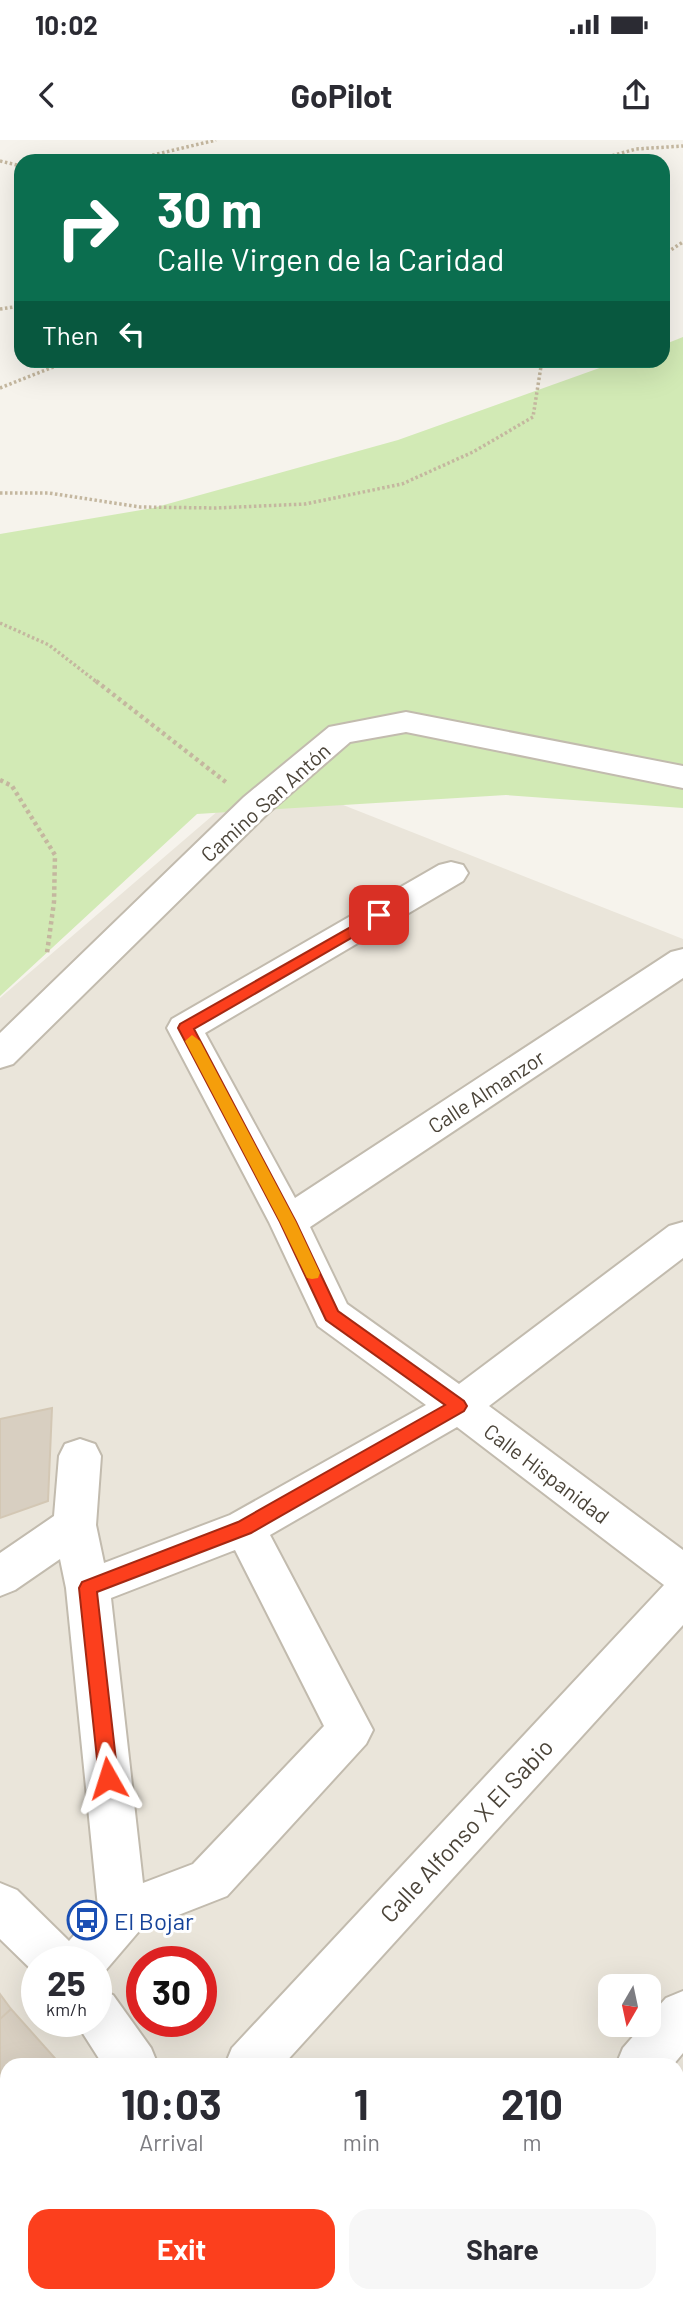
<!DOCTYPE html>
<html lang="en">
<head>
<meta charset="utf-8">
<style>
	:root { --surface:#fff; --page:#f7f7f7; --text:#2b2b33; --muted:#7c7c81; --accent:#fc3f1d }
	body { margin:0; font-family:Barlow,sans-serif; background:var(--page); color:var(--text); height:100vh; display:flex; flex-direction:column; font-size:26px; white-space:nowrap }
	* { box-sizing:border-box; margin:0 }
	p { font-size:23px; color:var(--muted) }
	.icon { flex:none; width:38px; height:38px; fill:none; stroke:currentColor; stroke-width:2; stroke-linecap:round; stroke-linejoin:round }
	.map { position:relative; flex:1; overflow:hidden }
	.side { position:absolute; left:0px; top:1918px; width:684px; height:245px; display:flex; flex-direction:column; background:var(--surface); border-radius:21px 21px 0 0; box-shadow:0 7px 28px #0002 }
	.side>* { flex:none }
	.guide { position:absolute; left:14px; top:14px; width:656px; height:214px; border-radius:21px; box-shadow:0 7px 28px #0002; background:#0b6e4f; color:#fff; overflow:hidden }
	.needle { width:46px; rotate:189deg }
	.buttons { position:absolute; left:598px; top:1834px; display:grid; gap:14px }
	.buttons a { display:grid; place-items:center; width:63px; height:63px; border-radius:14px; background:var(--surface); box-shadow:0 7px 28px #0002; font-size:35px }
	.speed { position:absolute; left:21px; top:1806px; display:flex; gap:14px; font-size:35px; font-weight:700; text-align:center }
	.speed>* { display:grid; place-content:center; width:91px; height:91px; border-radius:50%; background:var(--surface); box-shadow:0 7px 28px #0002; line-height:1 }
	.speed small { font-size:18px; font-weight:400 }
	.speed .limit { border:10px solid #d22; background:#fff; color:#111 }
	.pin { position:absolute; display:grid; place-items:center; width:60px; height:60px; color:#fff; margin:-30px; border-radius:14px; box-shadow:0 4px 10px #0006 }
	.me { position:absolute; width:77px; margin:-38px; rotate:354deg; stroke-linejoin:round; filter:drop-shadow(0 0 5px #0008) }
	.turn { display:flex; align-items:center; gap:24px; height:147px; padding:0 28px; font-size:32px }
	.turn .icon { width:91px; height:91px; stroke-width:2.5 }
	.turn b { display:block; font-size:49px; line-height:60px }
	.then { display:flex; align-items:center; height:66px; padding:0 28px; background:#0003; gap:14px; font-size:26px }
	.eta { display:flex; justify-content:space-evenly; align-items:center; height:119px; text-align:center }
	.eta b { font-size:42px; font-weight:700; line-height:49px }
	.action { display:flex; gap:14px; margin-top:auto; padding:14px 28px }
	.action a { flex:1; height:80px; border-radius:21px; background:var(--accent); color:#fff; font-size:28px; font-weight:700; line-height:80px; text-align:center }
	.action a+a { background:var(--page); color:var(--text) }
	.status { display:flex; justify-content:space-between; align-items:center; height:49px; padding:0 35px; background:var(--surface); direction:ltr }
	.status svg { height:19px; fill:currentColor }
	header { display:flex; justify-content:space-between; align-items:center; height:91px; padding:0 28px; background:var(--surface); font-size:32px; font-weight:700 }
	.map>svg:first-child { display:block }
</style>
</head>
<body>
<div class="status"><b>10:02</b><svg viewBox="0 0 49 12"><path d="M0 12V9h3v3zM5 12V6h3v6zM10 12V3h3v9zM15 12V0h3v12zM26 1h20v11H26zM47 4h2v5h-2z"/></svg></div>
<header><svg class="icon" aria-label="back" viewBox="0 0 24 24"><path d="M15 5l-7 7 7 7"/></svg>GoPilot<svg class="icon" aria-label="share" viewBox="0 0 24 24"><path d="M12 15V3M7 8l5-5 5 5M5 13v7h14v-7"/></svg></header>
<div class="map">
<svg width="683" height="2163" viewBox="0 0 683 2163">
	<rect width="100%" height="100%" fill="#f6f3ec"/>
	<path fill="#eae5da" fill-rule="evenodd" d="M262,633l421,166v1364h-683v-1305zM37,1822h59v59h-59zM142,1822h59v59h-59zM611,1846h38v39h-38zM7,1925h670v231h-670z"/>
	<path fill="#d2eab5" d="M683,197v471l-177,-13 -309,19 -197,182v-462l153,-26 245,-68 221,-79 44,-1v-15z"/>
	<path fill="#d8cfc1" stroke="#d3c7b4" stroke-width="2" d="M52,1268l-4,93 -48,17v-99z
		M0,1854l11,15 -11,10z
		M11,1869l50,56h-54v94l-7,6v-146z
		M7,2019v137h36l-11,7h-32v-138z
		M43,2156h196l6,7h-213z"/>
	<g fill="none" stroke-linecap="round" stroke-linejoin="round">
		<defs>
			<path id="minor" d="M406,572l277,54v22l-277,-56 -56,10 -82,71 -255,251 -13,4v-35l244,-236 85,-70z
				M451,722l12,3 5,8 -5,8 -258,152 90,165 376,-246 12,-3v29l-373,249 37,77 112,80 210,-158 14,-4v36l-194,148 194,144v75l-400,440h-58l7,-17 432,-463 -207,-158 -187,108 103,195 -7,14 -139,152 -87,34 -41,48 -3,2v-18h-59v13l-37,-36v-56l17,7 52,51 29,-34 -32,-319 -6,-29 -45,31 -15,6v-43l54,-37 5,-60 6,-12 15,-5 15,5 6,12 -5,69 8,38 126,-48 196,-110 -108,-79 -49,-104 -102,-194 5,-9 267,-154zM235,1410l89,176 -131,138 -50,19 -32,-285z
				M96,1848l17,7 38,53 7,17h-55l-28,-44h21z
				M683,1851v62l-10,12h-57l7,-17 20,-23h6v-8l17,-19z
				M269,2156h55l2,7h-55z
				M414,2156h56l-2,7h-56z"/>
		</defs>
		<use href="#minor" stroke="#c2bbae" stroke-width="4"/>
		<path stroke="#c4b79f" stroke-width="3.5" stroke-dasharray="2.5 2.5" stroke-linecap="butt" d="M0,21l21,5
			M128,21l88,-21
			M593,21l43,-12 47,-3
			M663,115l20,-13
			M0,169l21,-3
			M0,248l71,-28
			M0,353h49l91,14 76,1 89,-4 97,-20 71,-32 60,-35 9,-57
			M0,483l49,22 49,38"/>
		<path stroke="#c4b79f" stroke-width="4.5" stroke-dasharray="3.5 3.5" stroke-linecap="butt" d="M96,541l131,102
			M0,640l12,6 43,69 -1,47 -7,51"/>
		<use href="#minor" fill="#fff" fill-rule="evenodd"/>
	</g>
	<path fill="#fc3f1d" stroke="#a42913" stroke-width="2" d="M379,771l7,4 -2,4 -190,110 102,193 42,89 126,90 3,5 -3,5 -213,122 -154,59 21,186 -3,6 -7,3 -6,-3 -3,-6 -20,-190 3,-6 156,-60 207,-117 -119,-85 -46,-98 -102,-194 2,-4z"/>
	<path fill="#f59e0b" d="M192,895l8,6 96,181 24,51 -2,5 -6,1 -5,-1 -27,-56 -95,-181z"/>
	<defs>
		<symbol id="bus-ring" viewBox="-11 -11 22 22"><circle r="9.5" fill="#fff" stroke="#1a4fb4" stroke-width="1.5"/><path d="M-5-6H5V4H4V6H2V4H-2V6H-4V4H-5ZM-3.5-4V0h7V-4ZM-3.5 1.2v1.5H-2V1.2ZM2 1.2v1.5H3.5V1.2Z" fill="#1a4fb4"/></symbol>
	</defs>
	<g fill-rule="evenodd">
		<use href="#bus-ring" x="65" y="1758" width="44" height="44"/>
	</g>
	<g text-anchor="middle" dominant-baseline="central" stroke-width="6" stroke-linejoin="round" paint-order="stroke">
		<g font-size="21" fill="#4b4439" stroke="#fff">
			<text transform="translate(265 662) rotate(-42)">Camino San Antón</text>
			<text transform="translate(486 951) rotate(-33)">Calle Almanzor</text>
			<text transform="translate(547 1333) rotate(37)">Calle Hispanidad</text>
		</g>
		<g font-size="24" fill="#4b4439" stroke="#fff">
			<text transform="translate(466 1690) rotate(-47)">Calle Alfonso X El Sabio</text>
		</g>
		<g font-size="24" fill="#164399" stroke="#fff" text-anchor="start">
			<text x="114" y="1780">El Bojar</text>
		</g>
	</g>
</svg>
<div class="buttons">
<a><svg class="needle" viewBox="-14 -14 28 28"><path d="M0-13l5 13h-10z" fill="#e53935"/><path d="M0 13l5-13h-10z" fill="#7c7c81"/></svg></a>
</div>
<div class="speed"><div>25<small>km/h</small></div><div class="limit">30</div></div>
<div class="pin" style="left:379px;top:775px;background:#d93025"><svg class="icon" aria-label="arrive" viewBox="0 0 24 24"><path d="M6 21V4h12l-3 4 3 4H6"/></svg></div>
<svg class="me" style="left:108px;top:1638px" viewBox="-20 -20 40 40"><path d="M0-17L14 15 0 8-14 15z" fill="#fc3f1d" stroke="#fff" stroke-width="4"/></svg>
<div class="guide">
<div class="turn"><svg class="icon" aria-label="right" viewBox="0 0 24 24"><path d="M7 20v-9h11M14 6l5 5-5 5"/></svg><div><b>30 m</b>Calle Virgen de la Caridad</div></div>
<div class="then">Then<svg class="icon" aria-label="left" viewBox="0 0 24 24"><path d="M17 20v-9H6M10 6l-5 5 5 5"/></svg></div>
</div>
<section class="side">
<div class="eta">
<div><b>10:03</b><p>Arrival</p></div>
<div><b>1</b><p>min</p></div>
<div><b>210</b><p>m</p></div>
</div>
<div class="action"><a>Exit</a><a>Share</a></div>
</section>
</div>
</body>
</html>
